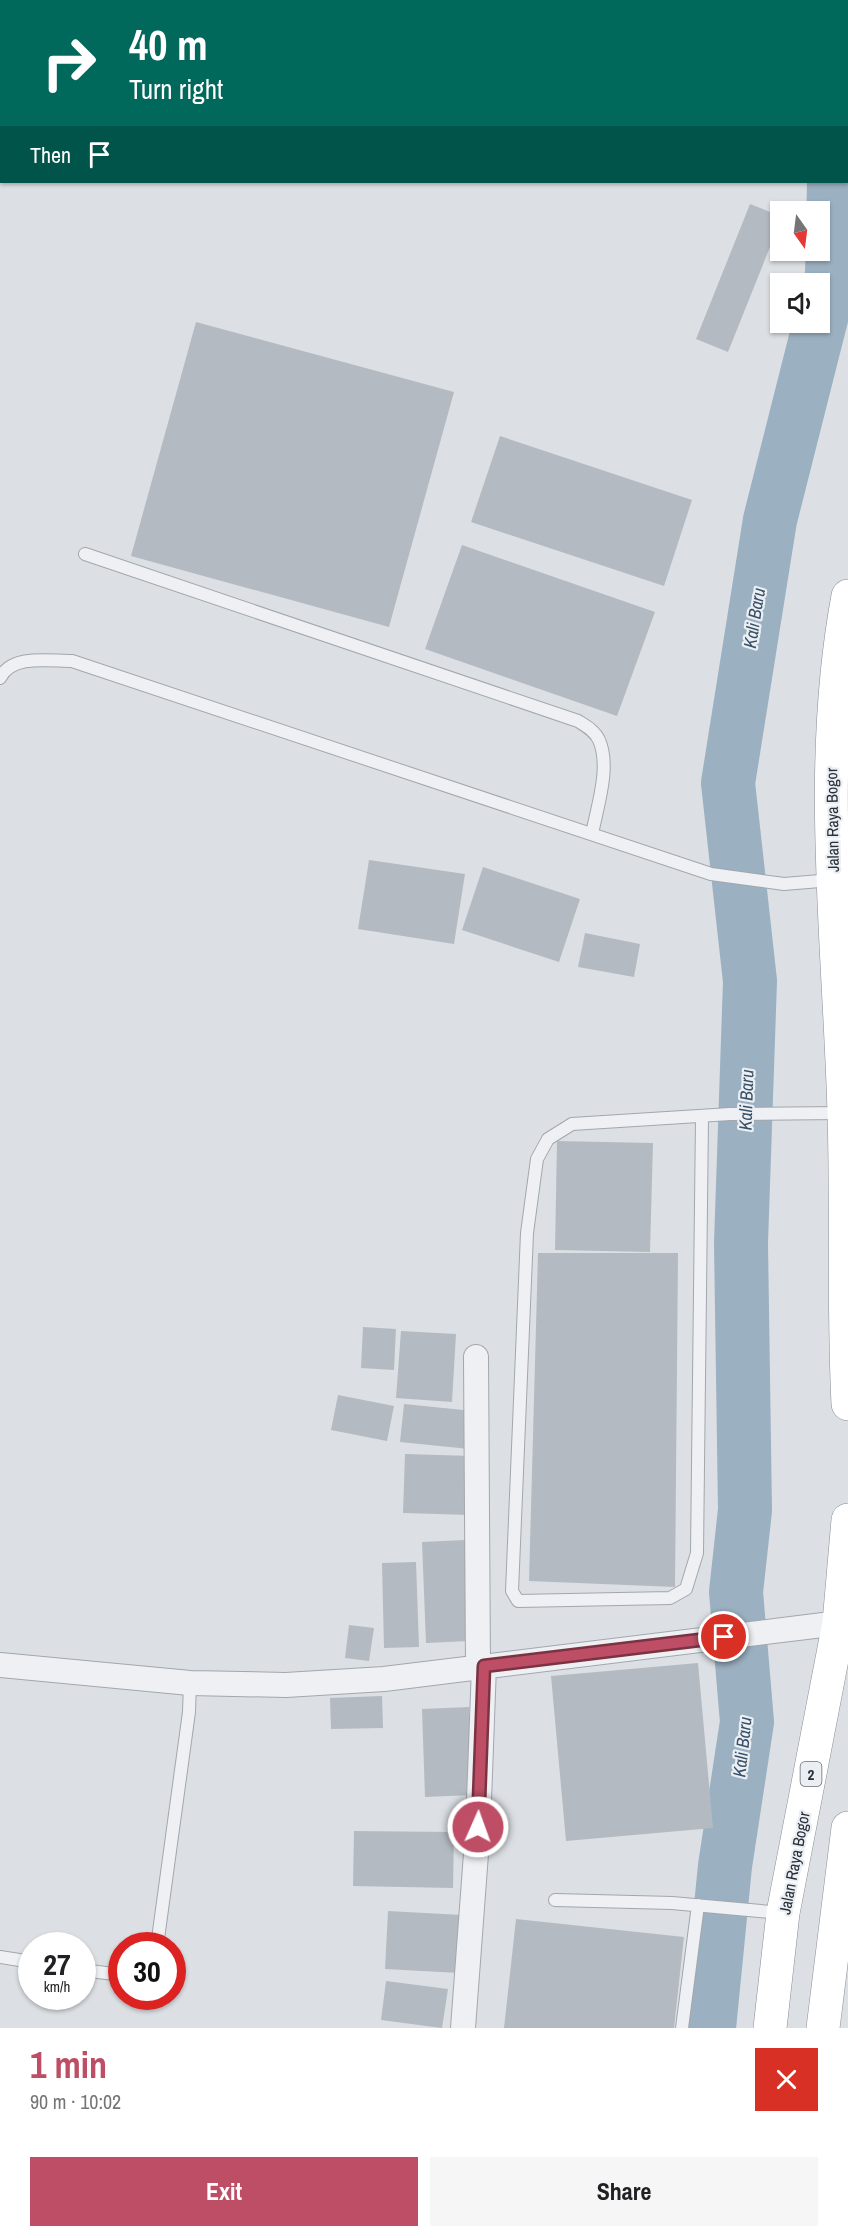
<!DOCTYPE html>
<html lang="en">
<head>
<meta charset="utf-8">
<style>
	:root { --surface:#fff; --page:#f6f6f6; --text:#202124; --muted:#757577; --accent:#bd4e65 }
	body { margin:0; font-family:"Archivo Narrow",sans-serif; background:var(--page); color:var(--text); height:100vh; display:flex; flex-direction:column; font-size:22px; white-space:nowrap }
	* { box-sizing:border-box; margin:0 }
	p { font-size:20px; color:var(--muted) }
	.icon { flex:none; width:33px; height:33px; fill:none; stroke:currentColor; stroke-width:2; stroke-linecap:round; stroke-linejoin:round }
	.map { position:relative; height:2028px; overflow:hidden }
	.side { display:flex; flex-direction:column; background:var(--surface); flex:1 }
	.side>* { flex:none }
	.guide { position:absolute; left:0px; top:0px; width:849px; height:183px; box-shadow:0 2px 4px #0004; background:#00695c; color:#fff; overflow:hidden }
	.needle { width:39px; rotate:166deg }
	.tools { position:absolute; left:770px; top:201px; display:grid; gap:12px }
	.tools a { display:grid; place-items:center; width:60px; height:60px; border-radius:0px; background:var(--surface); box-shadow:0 2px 4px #0004; font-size:30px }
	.speed { position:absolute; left:18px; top:1932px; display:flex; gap:12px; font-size:30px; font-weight:700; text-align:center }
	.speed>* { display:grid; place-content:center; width:78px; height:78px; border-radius:50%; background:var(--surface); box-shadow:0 2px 4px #0004; line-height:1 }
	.speed small { font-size:15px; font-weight:400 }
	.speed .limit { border:9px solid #d22; background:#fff; color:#111 }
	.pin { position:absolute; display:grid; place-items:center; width:51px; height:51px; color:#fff; margin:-26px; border:3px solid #fff; border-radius:50%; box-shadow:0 2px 6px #0007 }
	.me { position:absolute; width:66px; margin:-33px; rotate:2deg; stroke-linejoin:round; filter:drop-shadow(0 0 4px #0008) }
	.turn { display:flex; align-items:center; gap:21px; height:126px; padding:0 30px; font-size:27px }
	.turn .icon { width:78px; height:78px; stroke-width:2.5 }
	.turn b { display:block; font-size:42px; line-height:51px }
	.then { display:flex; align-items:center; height:57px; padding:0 30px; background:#0003; gap:12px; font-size:22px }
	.round { display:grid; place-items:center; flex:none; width:63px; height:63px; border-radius:0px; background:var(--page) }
	.overview { display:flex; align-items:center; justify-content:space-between; height:102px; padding:0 30px }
	h1 { font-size:36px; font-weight:700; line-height:45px; color:var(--accent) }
	.primary-button { display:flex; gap:12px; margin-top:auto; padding:12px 30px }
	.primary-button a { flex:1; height:69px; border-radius:0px; background:var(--accent); color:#fff; font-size:24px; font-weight:700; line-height:69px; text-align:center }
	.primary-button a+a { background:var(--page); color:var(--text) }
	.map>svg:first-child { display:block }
</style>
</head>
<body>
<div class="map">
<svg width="848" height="2028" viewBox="0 0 848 2028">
	<rect width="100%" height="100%" fill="#dce0e4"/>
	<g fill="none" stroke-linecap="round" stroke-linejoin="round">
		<path stroke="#9bb0c1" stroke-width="54" d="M848,129v-1
			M709,2028l16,-162 22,-144 -11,-130 9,-82 -4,-267 9,-262 -22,-198 42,-263 62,-245 2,-93"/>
	</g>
	<path fill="#b4bac1" d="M750,204l30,12v6l-52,130 -32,-13z
		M196,322l258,70 -65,235 -258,-71z
		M500,436l192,64 -28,86 -193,-64z
		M462,545l193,67 -38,104 -192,-67z
		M369,860l96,14 -11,70 -96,-15z
		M483,867l97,32 -21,63 -97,-32z
		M585,933l55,11 -6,33 -56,-10z
		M557,1141l96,2 -3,109 -95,-2z
		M538,1253h140l-3,334 -146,-6z
		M363,1327l33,2 -2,41 -33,-2z
		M401,1331l55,3 -4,68 -56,-4z
		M338,1395l56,11 -7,35 -56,-11z
		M404,1404l69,7 -4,38 -69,-7z
		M405,1454l67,2 -2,59 -67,-2z
		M465,1540l4,101 -43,2 -4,-101z
		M416,1562l3,85 -35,1 -2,-85z
		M349,1625l25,3 -5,33 -24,-3z
		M698,1663l15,165 -147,13 -15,-165z
		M382,1696l1,32 -52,1 -1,-31z
		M469,1707l3,88 -47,2 -3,-88z
		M354,1831l100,1 -1,56 -100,-2z
		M388,1911l74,4 -3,58 -74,-4z
		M516,1919l168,18 -10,91h-170z
		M386,1981l62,8 -6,39 -61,-8z"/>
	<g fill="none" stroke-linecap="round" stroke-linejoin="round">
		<defs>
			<path id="service" d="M714,0l4,2
				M499,2l1,-2
				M85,554l493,167c8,5 17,10 21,19 12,27 -2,67 -7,94
				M0,678c12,-24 49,-17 72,-17l639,213 73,10 48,-4
				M702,1118l-5,435 -11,36 -16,9 -152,3 -6,-10 15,-358 10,-74 11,-20 24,-15 158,-10 113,-1
				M555,1900l117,3 110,10
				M157,1946l32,-234 1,-29
				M0,1957l32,5
				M82,1970l40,5
				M682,2028l16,-123"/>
			<path id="minor" d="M476,1357l2,310
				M0,1665l190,18 96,2 98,-6 455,-56 9,1
				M463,2028l15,-201 6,-161"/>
			<path id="trunk" d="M848,596c-32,171 -9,345 -4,517 3,97 -1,194 4,291
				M770,2028l13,-115 56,-290 9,-103
				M823,2028l25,-200"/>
		</defs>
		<use href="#service" stroke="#a2a7ad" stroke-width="14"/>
		<use href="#minor" stroke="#a2a7ad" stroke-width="26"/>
		<use href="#trunk" stroke="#868e99" stroke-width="34"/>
		<use href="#service" stroke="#eef0f3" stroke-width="12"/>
		<use href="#minor" stroke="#eef0f3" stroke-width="24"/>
		<use href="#trunk" stroke="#fff" stroke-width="33"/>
	</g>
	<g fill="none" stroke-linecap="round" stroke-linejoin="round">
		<defs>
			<path id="route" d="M478,1827l6,-161 240,-29"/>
		</defs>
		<use href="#route" stroke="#7b3342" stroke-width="15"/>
		<use href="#route" stroke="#bd4e65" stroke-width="10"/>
	</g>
	<g text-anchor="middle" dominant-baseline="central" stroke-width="4.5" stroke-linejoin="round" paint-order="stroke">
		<rect fill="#ebeff3" stroke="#626971" stroke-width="1.5" x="800.5" y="1762" width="21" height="24" rx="4.5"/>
		<g font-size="15" font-weight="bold" fill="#282f39">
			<text x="811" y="1774">2</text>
		</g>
		<g font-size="16" fill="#282f39" stroke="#ebeff3">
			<text transform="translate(832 820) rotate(-91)">Jalan Raya Bogor</text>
			<text transform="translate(794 1863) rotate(-79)">Jalan Raya Bogor</text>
		</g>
		<g font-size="18" font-style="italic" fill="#375068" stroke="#ebeff3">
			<text transform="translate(754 618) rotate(-81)">Kali Baru</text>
			<text transform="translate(746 1100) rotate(-88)">Kali Baru</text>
			<text transform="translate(742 1747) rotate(-84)">Kali Baru</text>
		</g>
	</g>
</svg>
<div class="tools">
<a><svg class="needle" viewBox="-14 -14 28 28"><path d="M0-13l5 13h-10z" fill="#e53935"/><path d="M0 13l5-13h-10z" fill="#757577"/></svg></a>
<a><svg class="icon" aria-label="sound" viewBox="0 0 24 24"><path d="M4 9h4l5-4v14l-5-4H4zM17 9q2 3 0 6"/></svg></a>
</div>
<div class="speed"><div>27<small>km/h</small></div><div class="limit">30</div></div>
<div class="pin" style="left:724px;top:1637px;background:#d93025"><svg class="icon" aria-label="arrive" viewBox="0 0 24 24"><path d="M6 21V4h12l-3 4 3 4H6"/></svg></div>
<svg class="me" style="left:478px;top:1827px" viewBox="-20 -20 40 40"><circle r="17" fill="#bd4e65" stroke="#fff" stroke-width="3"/><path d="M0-11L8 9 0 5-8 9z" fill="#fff"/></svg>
<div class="guide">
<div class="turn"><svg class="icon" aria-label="right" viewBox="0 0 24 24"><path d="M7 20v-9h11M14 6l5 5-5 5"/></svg><div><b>40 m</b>Turn right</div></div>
<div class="then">Then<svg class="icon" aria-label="arrive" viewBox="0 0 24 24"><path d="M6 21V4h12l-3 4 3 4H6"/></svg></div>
</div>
</div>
<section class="side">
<div class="overview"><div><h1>1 min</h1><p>90 m · 10:02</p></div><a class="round" style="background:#d93025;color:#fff"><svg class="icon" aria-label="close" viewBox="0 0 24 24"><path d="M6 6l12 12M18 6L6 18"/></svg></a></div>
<div class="primary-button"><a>Exit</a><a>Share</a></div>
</section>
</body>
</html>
